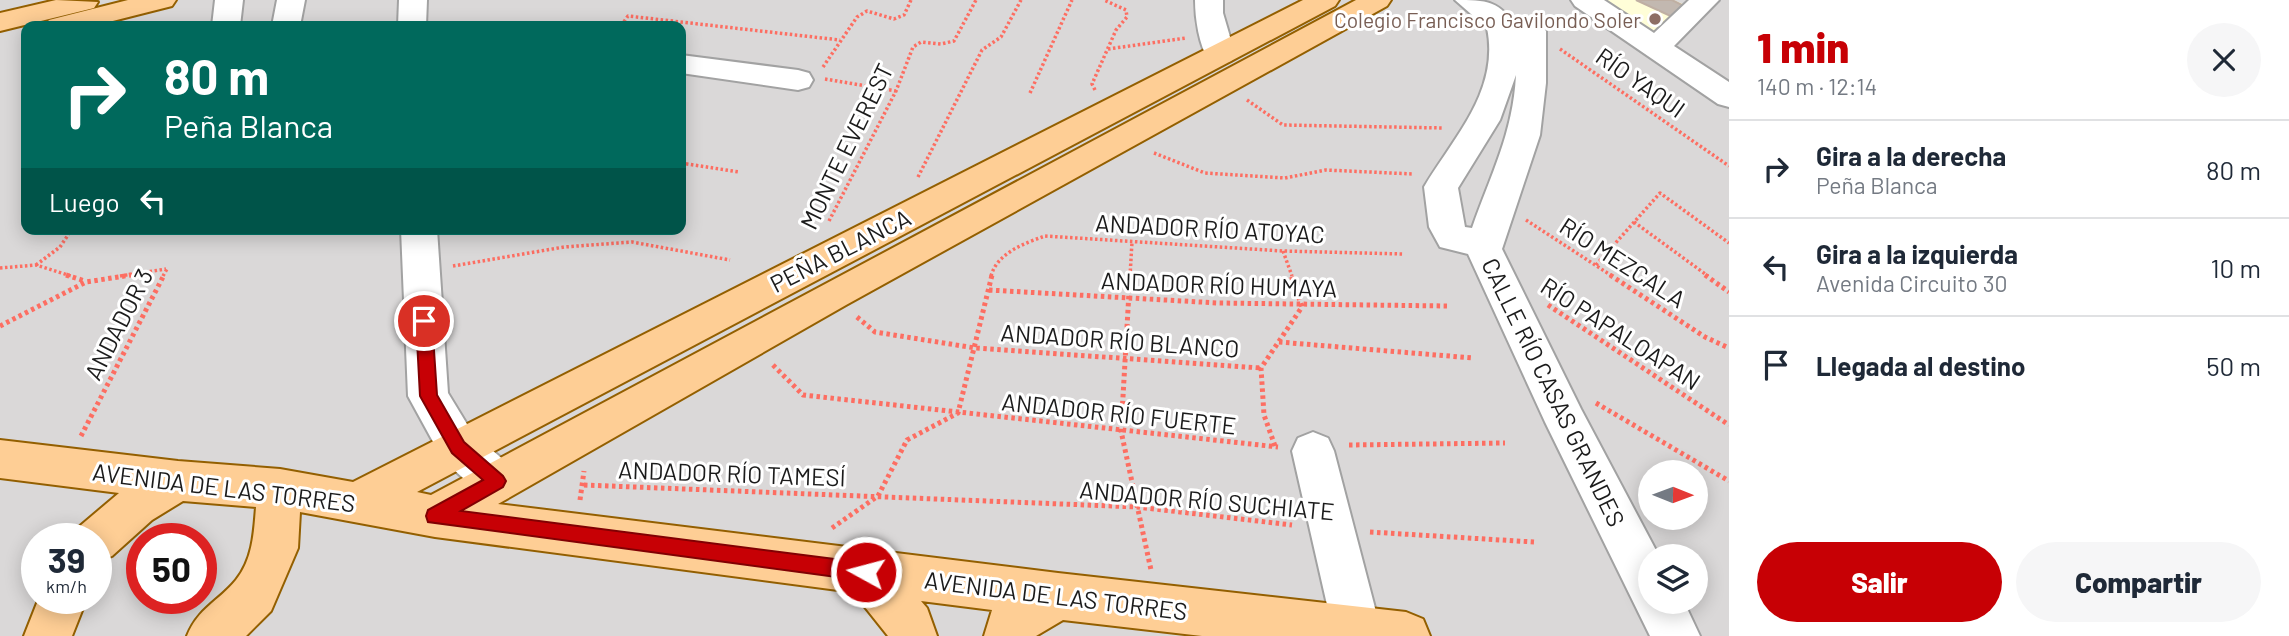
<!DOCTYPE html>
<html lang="es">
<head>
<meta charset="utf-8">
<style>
	:root { --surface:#fff; --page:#f6f6f7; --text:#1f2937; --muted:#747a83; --line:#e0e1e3; --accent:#c70005 }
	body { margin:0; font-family:Barlow,sans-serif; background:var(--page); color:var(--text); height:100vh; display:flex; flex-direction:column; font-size:26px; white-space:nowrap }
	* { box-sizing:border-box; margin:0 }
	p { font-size:23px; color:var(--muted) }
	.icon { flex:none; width:38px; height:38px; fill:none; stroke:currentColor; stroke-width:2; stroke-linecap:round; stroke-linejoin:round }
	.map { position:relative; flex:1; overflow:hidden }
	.details { display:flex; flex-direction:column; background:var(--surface); width:560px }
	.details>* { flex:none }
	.guide { position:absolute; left:21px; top:21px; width:665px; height:214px; border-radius:14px; box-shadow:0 4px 18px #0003; background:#00695c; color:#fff; overflow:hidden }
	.needle { width:46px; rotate:91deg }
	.controls { position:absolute; left:1638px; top:460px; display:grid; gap:14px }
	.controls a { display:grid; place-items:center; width:70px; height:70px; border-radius:50%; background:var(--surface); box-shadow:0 4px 18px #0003; font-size:35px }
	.speed { position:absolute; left:21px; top:523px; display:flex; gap:14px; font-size:35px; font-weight:700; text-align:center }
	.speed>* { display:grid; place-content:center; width:91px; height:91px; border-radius:50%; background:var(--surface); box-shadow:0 4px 18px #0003; line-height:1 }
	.speed small { font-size:18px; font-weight:400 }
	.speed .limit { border:10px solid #d22; background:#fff; color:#111 }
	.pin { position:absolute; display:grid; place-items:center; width:60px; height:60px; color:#fff; margin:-30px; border:4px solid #fff; border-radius:50%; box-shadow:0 2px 7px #0007 }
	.me { position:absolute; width:77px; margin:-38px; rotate:277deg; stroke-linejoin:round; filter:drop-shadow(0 0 5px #0008) }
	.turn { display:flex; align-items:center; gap:24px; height:147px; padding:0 28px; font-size:32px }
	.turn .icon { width:91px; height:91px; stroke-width:2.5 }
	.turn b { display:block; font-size:49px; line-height:60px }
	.then { display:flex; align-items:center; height:66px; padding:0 28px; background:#0003; gap:14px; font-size:26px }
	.round { display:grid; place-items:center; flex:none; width:74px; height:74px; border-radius:37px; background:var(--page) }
	.overview { display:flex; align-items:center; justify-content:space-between; height:119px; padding:0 28px }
	h1 { font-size:42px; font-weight:800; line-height:52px; color:var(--accent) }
	.cta { display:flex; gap:14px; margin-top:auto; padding:14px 28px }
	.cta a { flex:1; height:80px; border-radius:42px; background:var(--accent); color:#fff; font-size:28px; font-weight:800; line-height:80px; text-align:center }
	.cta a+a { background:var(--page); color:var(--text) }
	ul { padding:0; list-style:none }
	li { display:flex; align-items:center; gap:21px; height:98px; padding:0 28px; border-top:2px solid var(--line) }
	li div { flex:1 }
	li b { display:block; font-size:26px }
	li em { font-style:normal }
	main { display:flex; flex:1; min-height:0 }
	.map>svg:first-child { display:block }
</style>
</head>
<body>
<main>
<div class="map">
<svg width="1729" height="636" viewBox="0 0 1729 636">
	<rect width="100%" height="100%" fill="#ede9e0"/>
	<path fill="#dad8d8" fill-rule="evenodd" d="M0,0h1729v636h-1729zM26,26h655v203h-655zM1650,472h46v46h-46zM37,539h59v59h-59zM142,539h59v59h-59zM1650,556h46v46h-46z"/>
	<path fill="#fffed8" d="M1603,0h71l16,7 -32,28z"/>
	<path fill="#c2b8b0" stroke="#bfafa3" stroke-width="2" d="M1636,0h36l16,8 -13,10z"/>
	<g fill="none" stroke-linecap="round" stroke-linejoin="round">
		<defs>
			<path id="minor" d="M215,0h28l-3,26h-28z
				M277,0h28l-5,26h-28z
				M399,0h28l-1,26h-28z
				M1195,0h28v13l12,41 -4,7 -11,2 -11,-2c-10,-16 -14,-42 -14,-61z
				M1455,0c31,0 46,0 62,30l4,-5 10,-3 10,3 5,6v52l-6,52 -38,114 79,160 78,147h-9v46h34l16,34h-50l-105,-214 -77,-168 -28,-7 -11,-20 -5,-40c29,-49 76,-96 63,-159zM1516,75c-3,58 -25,99 -44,153l-7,-1 -7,-39 42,-68z
				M1571,0h33l50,33 35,-33h30l-45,46 55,36v25l-11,-3 -143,-98z
				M681,55l117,15 11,3 4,7 -4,7 -11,3 -117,-17z
				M401,229h36l11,164 25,41 39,33 7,14 -7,14 -15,6 -15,-6 -39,-35 -35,-64z
				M1313,432l15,6 6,13 47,180 -2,5h-44l-2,-5 -41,-180 6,-13z"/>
			<path id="major" d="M56,0l42,2 -4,6 -94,23v-18z
				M128,0h48l-4,6 -79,20h-49l5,-6z
				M1303,0h36l-4,6 -918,486 14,3 925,-495h35l-4,6 -541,299 -348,199 560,69 348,39 17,7 7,17h-228l-139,-16 -27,16h-52l8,-26 -71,-9 6,7 10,28h-49l-35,-44 -418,-55 -135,-25 -2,36 -27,63 -25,25h-59c11,-28 32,-35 49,-56 17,-21 18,-48 20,-73l-73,-6 -31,19 -40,36 -16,6v-23h-22l6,-13 39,-33 -119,-15v-38l178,21 102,8 73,13z
				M39,598h48l-15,38h-48z"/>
		</defs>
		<use href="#minor" stroke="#a2a2a2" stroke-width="4"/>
		<use href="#major" stroke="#935f00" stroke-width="4"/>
		<path stroke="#fd6e62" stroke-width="3.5" stroke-dasharray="2.5 2.5" stroke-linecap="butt" d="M621,26l7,-10 212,24
			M1108,49l78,-11
			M1560,49l169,117
			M823,67l34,-50 10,-6 27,8 10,-4 7,-15
			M825,79l71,12
			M1095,90l-3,-6 24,-54 11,-13 -1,-7 -22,-10
			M1030,93l42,-93
			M1247,100l36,25 161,3
			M1154,153l51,20 80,5 41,-8 87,4
			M681,163l58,9
			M918,177l64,-127 19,-13 20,-37
			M1526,220l86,56
			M829,221l67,-130 17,-44 8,-5 20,2 13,-3 22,-41
			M1634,222l74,54
			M1283,251l9,25
			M36,265l24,-18 12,-18
			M1596,265l64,-72 69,50
			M453,266l111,-19 68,-5 98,18
			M0,268l36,-3 35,11
			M120,276l46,-7
			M163,276l4,-7
			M991,276c6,-23 34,-33 54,-40l238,15 121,3
			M1130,276l2,-34"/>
		<path stroke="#fd6e62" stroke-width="5" stroke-dasharray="3.5 3.5" stroke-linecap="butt" d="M66,275l19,6
			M1130,275l-9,156 30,139
			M1610,275l95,62 24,11
			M1705,275l24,17
			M989,290l229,13 229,3
			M1548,305l181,120
			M857,317l18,15 100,16 286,20
			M0,326l86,-44 45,-7
			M1279,342l194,16
			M773,365l30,30 475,52
			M1596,403l133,78
			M81,436l83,-161
			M1349,445l156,-2
			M1275,446l-11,-31 -3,-47 41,-61 -11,-32
			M584,485l553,22 155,18
			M580,500l4,-29
			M832,528l46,-32 29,-56 51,-27 34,-138
			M1370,532l164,10"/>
		<use href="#minor" fill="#fff" fill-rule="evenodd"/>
		<use href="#major" fill="#fece95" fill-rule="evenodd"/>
	</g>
	<path fill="#c70005" stroke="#810003" stroke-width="2" d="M424,315l8,6 5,74 27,47 39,34 3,5 -3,6 -42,24 405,52 7,3 3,6 -3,7 -7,2 -438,-59 -2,-6 2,-6 55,-30 -31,-27 -32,-57 -4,-75z"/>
	<circle fill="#8d6e63" stroke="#fff" stroke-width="2.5" cx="1655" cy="19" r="7"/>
	<g text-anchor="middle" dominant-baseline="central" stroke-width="6" stroke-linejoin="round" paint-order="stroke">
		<g font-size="21" fill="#785e54" stroke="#fff" text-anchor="end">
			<text x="1641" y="19">Colegio Francisco Gavilondo Soler</text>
		</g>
		<g font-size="24" fill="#1b1b1b" stroke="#fff">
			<text transform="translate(1641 82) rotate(35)">RÍO YAQUI</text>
			<text transform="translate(846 146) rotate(-64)">MONTE EVEREST</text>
			<text transform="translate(1210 228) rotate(3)">ANDADOR RÍO ATOYAC</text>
			<text transform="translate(840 250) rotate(-27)">PEÑA BLANCA</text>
			<text transform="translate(1623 262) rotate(33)">RÍO MEZCALA</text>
			<text transform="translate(1219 284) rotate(2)">ANDADOR RÍO HUMAYA</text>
			<text transform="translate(118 324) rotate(-63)">ANDADOR 3</text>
			<text transform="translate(1621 333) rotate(33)">RÍO PAPALOAPAN</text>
			<text transform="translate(1120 340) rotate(4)">ANDADOR RÍO BLANCO</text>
			<text transform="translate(1554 392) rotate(64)">CALLE RÍO CASAS GRANDES</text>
			<text transform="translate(1119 413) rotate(6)">ANDADOR RÍO FUERTE</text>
			<text transform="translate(732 473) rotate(2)">ANDADOR RÍO TAMESÍ</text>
			<text transform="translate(224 487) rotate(7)">AVENIDA DE LAS TORRES</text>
			<text transform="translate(1207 500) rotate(5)">ANDADOR RÍO SUCHIATE</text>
			<text transform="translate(1056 595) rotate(7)">AVENIDA DE LAS TORRES</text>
		</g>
	</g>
</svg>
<div class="controls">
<a><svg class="needle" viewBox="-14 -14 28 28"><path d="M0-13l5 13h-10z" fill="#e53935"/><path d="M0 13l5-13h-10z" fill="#747a83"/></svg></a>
<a><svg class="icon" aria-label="layers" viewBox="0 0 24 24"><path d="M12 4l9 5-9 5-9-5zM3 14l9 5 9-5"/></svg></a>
</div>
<div class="speed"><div>39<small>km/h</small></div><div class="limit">50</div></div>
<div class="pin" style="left:424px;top:321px;background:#d93025"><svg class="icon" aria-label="arrive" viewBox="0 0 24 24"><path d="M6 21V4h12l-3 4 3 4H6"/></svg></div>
<svg class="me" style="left:866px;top:572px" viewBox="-20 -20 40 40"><circle r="17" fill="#c70005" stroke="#fff" stroke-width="3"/><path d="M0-11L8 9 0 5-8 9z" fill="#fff"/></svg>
<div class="guide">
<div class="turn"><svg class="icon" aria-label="right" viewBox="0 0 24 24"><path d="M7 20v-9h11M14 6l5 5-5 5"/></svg><div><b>80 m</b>Peña Blanca</div></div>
<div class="then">Luego<svg class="icon" aria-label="left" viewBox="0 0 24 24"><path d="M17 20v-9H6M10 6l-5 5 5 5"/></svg></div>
</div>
</div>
<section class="details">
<div class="overview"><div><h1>1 min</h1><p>140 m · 12:14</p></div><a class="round"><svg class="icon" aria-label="close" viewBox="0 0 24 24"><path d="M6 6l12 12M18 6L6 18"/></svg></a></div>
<ul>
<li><svg class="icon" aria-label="right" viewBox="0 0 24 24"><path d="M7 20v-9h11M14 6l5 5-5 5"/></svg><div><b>Gira a la derecha</b><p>Peña Blanca</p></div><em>80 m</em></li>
<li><svg class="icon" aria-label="left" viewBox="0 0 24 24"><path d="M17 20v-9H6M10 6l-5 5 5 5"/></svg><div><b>Gira a la izquierda</b><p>Avenida Circuito 30</p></div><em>10 m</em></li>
<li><svg class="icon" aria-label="arrive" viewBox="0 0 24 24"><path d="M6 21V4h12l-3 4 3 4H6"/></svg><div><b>Llegada al destino</b></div><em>50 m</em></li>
</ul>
<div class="cta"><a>Salir</a><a>Compartir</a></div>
</section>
</main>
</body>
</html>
